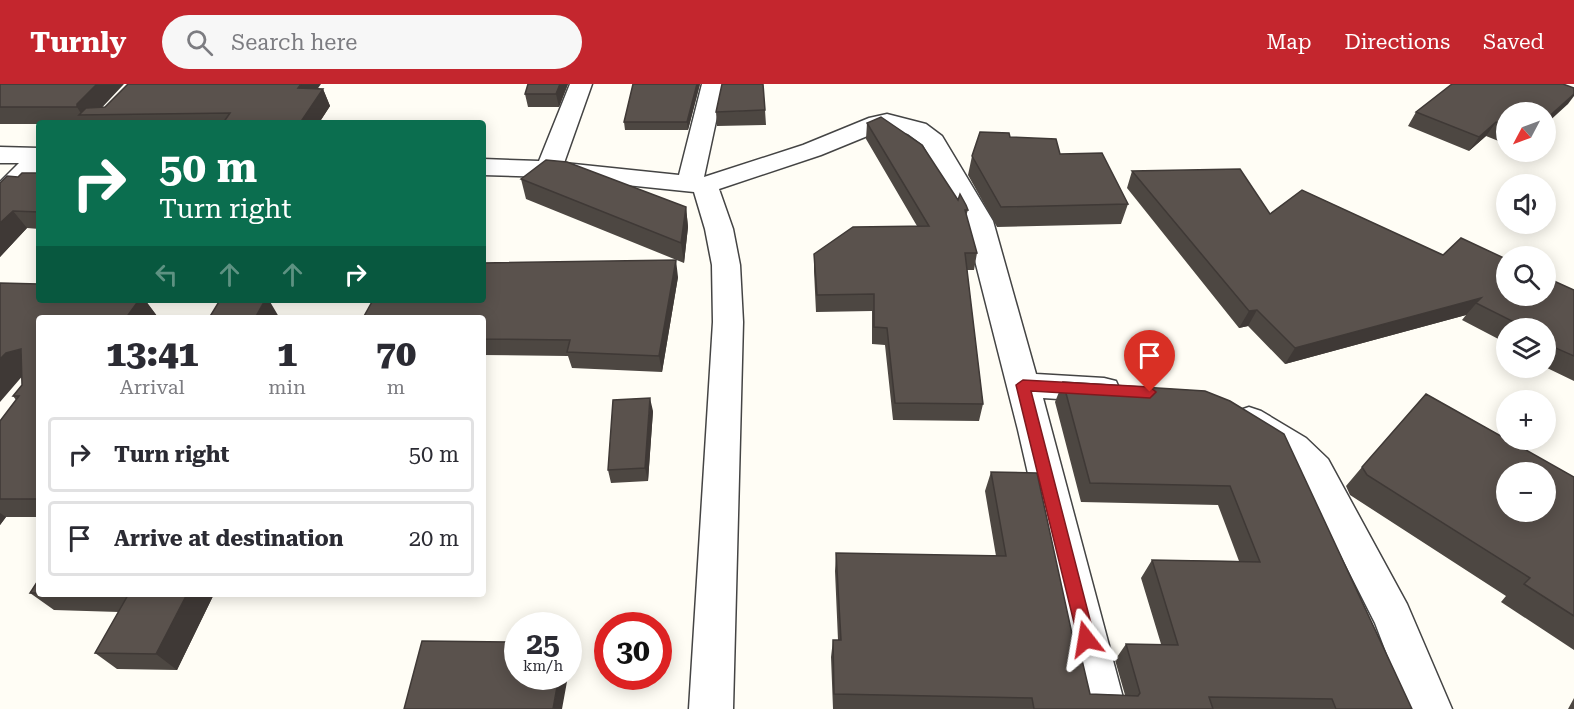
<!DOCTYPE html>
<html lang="en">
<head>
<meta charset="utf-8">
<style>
	:root { --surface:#fff; --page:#f7f7f7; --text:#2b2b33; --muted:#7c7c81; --line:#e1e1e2; --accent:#c4262e }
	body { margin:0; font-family:"Roboto Serif",serif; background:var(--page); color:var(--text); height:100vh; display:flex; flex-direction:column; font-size:22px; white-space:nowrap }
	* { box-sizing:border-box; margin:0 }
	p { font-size:20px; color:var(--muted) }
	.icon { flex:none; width:33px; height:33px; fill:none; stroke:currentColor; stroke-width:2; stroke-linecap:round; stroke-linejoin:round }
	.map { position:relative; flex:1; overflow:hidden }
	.details { position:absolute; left:36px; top:231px; width:450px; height:282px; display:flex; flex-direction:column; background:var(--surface); border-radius:6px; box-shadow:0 3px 15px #0003 }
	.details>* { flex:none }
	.hud { position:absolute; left:36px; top:36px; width:450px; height:183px; border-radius:6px; box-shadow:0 3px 15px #0003; background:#0b6e4f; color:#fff; overflow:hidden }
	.needle { width:39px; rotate:229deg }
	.controls { position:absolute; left:1496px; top:18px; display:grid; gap:12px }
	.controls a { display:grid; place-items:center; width:60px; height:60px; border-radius:50%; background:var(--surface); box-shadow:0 3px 15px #0003; font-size:30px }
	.speed { position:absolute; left:504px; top:528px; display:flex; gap:12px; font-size:30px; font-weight:700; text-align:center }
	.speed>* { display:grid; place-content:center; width:78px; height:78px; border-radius:50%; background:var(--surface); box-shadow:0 3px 15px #0003; line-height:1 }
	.speed small { font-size:15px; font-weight:400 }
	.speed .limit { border:9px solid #d22; background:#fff; color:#111 }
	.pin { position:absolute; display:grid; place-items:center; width:51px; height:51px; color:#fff; margin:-62px -26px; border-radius:50% 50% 50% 0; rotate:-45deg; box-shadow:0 0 6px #0007 }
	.pin .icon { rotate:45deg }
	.me { position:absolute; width:66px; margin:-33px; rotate:346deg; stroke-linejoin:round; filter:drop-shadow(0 0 4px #0008) }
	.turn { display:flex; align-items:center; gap:21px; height:126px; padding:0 24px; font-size:27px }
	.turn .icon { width:78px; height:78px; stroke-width:2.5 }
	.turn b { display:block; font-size:42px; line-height:51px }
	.lanes { display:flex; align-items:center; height:57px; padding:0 24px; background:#0003; justify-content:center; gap:30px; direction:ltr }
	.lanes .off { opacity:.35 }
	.eta { display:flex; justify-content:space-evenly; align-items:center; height:102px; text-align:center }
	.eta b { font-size:36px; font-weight:800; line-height:42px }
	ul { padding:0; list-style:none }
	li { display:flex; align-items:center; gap:18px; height:75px; margin:0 12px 9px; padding:0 12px; border:3px solid var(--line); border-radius:6px }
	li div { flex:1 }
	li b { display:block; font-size:22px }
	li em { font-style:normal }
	header { display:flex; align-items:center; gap:36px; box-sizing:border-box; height:84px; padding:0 30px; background:var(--accent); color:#fff }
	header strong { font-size:28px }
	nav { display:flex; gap:33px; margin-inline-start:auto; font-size:21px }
	.search { width:420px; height:54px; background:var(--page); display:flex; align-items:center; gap:15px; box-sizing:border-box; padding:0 21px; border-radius:33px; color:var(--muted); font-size:22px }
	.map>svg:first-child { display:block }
</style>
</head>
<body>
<header>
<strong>Turnly</strong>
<div class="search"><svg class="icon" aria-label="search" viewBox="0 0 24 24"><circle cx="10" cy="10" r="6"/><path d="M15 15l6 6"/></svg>Search here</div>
<nav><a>Map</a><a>Directions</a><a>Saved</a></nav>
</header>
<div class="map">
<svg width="1574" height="625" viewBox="0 0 1574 625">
	<rect width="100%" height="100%" fill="#fffdf5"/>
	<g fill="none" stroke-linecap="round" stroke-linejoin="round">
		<defs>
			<path id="minor" d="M570,0h22l-28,79 115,12 23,-91h22l-20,93 99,-32 66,-27 18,-4 39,10 16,12 51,85 43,153 68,4 12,3 4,9 -4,9 -12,3 -61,-4 83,311h-44l-64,-279 -53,-209 -42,-76 -15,-11 -21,-6 -66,27 -102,34 14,40 7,36 3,57 -10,387h-44l24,-387 -1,-57 -7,-36 -11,-37 -145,-15 -66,-2v-16l56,2z
				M0,63l39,1v24l-30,31 -9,2v-23l19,-19h-19z
				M1249,323l12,4 45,27 22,21 79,145 45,105h-44l-33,-86 -73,-144 -20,-21 -45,-29 -5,-9 5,-9z"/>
		</defs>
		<use href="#minor" stroke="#444" stroke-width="3"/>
		<use href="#minor" fill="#fff" fill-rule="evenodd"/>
	</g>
	<path fill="#4d4742" d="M0,0l102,23 216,-18h5l7,17 -11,17h-280v1h-39z
		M528,0h40l-9,23h-31l-3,-13z
		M633,0h67l-12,46h-63l-1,-8z
		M1568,20l-62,8v32l-20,-8 -17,15 -61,-25 8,-14z
		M765,26l1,15 -49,1 -1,-14z
		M867,39l91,77 10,10 -2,6 11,37 -3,17h-7l16,134 -4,17 -86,-1 -8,-75 -13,-1v-33l-56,1 -2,-41v-17l103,-28 -51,-87z
		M1010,53l50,17 68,50 -7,20 -124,3 -29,-52 4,-19z
		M1132,87l138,43 173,41 131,35v91l-29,-14v-39h-39v15l-44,-23 4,-5 -181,49 -37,-38 -9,2 -112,-140z
		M39,89v56l-12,-1 -27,29v-74l18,-6z
		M521,95l165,28 2,20 -4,36 -158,-64z
		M678,193l-16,95 -90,-4 -4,-12 -85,-1v-37z
		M39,216h106l12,16 -118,2v199h-33l-6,8v-104l16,-21 -3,-4 9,-11v-8z
		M1063,298l142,9 207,318h-579l-2,-52 2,-17h5l-3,-69 1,-18 160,3 -11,-65 6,-19 83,171 16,51 35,1 -10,-35 11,-16h35l-20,-66 11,-18 87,1 -21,-56 -137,-3 -26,-100z
		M653,327l-5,70 -37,2 -3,-13z
		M1362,383l212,10v173l-73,-48 5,-6 -156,-101 -4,-9z
		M39,495v15h175l-37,76 -60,-1 -22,-16 24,-41 -65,-2 -24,-17z
		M1574,614v11h-6z"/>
	<path fill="#3f3936" d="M97,0h27l-29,31h-13l-5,-8v-3z
		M301,0h20l-15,21 -8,-17z
		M560,0h8l-9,23 -3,-13z
		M697,0h3l-12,46 -1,-8z
		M323,5l7,17 -11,17h-19z
		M1574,10v2l-6,8 -23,21v-5z
		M1496,38l-10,14 -17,15 10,-14z
		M686,123l2,20 -4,36 -3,-20z
		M13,127l14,17 -27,29v-34z
		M676,176l2,17 -16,95 -3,-16z
		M1481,214l-15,17 -181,49 10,-16z
		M139,216h6l12,16 -2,2h-29z
		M265,216h4l10,17v1h-24z
		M1257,226l-9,16 -9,2 10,-17z
		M21,265l4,24 -25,29v-43l6,-6z
		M650,314l3,13 -5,70 -3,-13z
		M0,429l6,4 -6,8z
		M187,510h27l-37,76 -21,-16z
		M568,565l4,8 -4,19z
		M559,592h9l-6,33h-9z"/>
	<path fill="#5a524d" stroke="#3f3936" stroke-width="1.5" fill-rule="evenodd" d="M0,0h97l-20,20v3h-77z
		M128,0h173l-3,4 25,1 -23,34h-77l7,-10 -151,2 7,-7 19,-1z
		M528,0h32l-4,10h-31z
		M633,0h64l-10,38h-63z
		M722,0h41l2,26 -49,2z
		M1452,0h111l11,4v6l-29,26v-8h-39v14l-10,-4 -17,15 -63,-25z
		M881,33l41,28 36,55 2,-6 6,11 2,5h-3l12,43h-12l18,151 -88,-1 -8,-75 -13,-1v-33l-57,1 -3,-41 39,-27 76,-1 -62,-103z
		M980,48l29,1 1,4 46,2 4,15 42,-1 26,51 -127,3 -29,-51z
		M546,76l21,2 119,45 -5,36 -160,-64z
		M1240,85l30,45 32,-24 141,65 18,-17 45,21v37h39v-19l29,13v66l-23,-10 2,-4 -8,-4v-10h-19l-50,-25 5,-5 -186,50 -38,-38 -8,1 -117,-140z
		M22,89h17v39l-26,-1 -13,12v-40l7,-7 11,1z
		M676,176l-17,96 -92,-4 3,-12 -87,-1v-21h-120l10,-18h110v-37z
		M0,199l39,1v16h100l-13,18h-87v181h-39v-78l19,-25h-6l9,-11 -1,-36 -15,4 -6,6z
		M220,216h45l-10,18h-46z
		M1063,298l142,9 25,10 54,33 128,275h-76l-4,-10 -123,-2 4,12h-179l-2,-11 -198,-4 -1,-54h8l-5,-87 170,3 -15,-84 46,1 37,170h4l12,51 48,2 2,-3 -14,-49 52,1 -26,-85 108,2 -30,-76 -140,-3z
		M1426,310l148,83v139l-50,-32 6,-6 -163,-103 -5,-8zM1506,388h39v40h-39z
		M650,314l-5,70 -37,2 5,-70z
		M39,495v14h-9z
		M88,510h99l-31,60 -61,-1 33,-58z
		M422,557l96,1v34h41l-6,33h-149z"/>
	<path fill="#c4262e" stroke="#7f191e" stroke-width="1.5" d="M1023,296l127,7 6,5 -6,6 -119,-7 64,248 -3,6 -6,2 -6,-2 -2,-6 -62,-254z"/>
</svg>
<div class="controls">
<a><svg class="needle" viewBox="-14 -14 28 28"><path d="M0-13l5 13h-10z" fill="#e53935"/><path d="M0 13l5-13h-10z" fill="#7c7c81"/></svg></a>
<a><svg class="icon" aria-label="sound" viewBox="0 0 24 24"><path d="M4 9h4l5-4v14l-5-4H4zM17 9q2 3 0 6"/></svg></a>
<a><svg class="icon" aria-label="search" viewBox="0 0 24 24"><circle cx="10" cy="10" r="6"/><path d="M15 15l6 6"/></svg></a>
<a><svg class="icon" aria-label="layers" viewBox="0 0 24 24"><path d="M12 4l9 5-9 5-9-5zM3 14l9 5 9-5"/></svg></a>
<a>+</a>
<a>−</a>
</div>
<div class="speed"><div>25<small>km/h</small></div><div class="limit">30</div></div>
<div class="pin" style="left:1150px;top:308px;background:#d93025"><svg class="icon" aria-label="arrive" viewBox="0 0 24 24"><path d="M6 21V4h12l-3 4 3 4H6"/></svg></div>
<svg class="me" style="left:1086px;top:555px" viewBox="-20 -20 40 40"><path d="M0-17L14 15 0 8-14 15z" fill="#c4262e" stroke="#fff" stroke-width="4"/></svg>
<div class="hud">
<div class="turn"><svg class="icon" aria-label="right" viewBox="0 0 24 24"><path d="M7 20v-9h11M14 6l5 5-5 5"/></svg><div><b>50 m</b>Turn right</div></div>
<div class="lanes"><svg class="icon off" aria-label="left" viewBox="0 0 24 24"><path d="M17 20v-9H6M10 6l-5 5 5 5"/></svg><svg class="icon off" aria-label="ahead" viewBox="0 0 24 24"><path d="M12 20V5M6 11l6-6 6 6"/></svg><svg class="icon off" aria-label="ahead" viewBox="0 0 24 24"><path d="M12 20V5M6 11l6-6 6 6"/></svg><svg class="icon" aria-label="right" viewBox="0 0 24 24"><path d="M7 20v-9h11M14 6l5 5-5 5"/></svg></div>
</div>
<section class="details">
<div class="eta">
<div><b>13:41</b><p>Arrival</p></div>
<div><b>1</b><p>min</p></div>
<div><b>70</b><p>m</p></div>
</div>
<ul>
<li><svg class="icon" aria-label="right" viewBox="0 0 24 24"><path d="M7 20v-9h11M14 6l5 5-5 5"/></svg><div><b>Turn right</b></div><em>50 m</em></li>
<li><svg class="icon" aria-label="arrive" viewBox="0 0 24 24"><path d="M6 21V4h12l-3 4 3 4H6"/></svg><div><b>Arrive at destination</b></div><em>20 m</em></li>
</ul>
</section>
</div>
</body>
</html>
